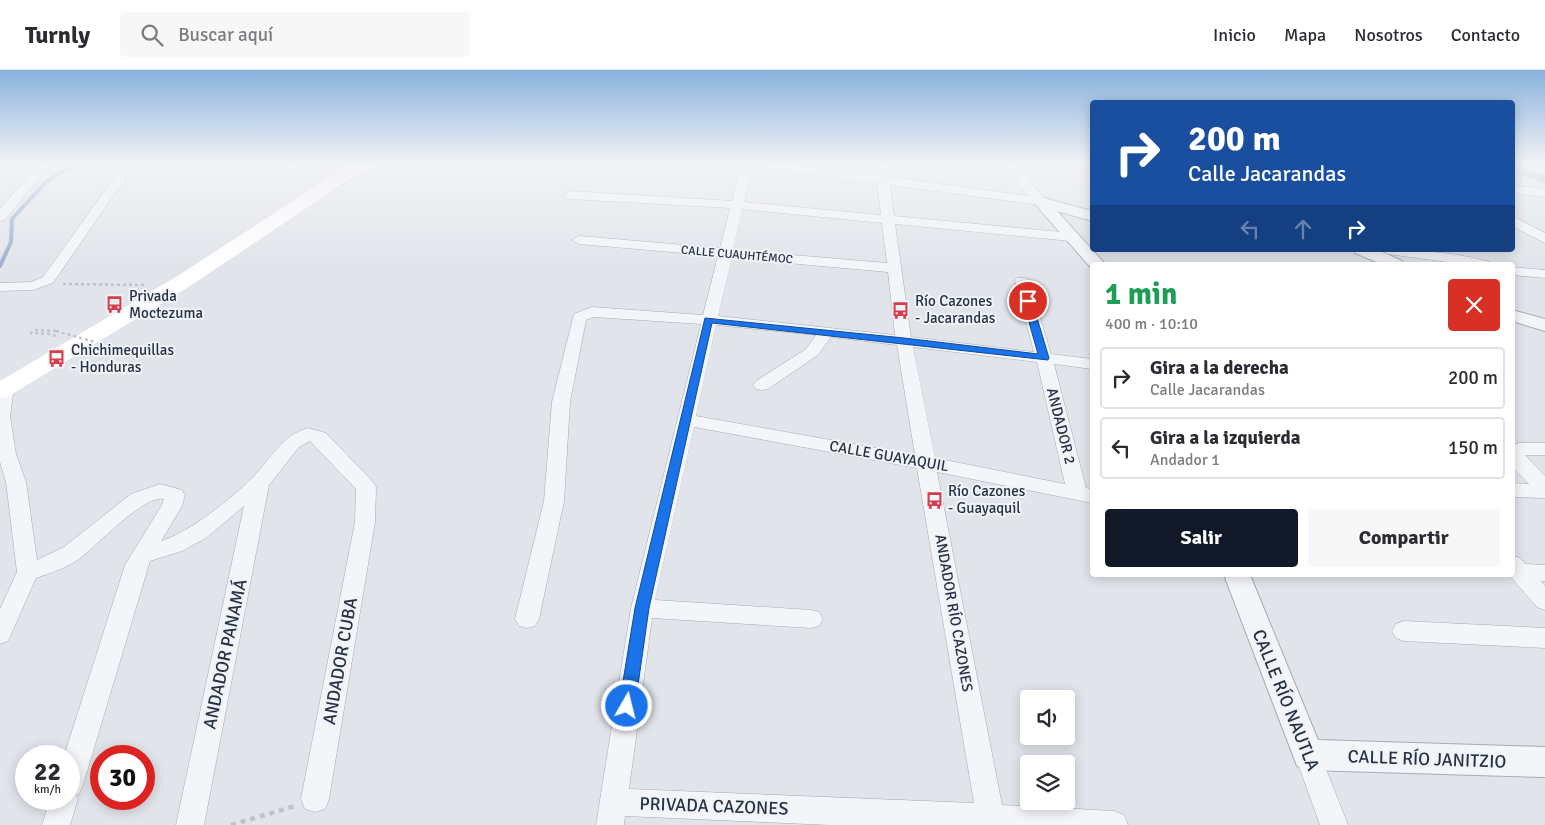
<!DOCTYPE html>
<html lang="es">
<head>
<meta charset="utf-8">
<style>
	:root { --surface:#fff; --page:#f7f7f7; --text:#2b2b33; --muted:#7c7c81; --line:#e1e1e2; --accent:#111827 }
	body { margin:0; font-family:Signika,sans-serif; background:var(--page); color:var(--text); height:100vh; display:flex; flex-direction:column; font-size:19px; white-space:nowrap }
	* { box-sizing:border-box; margin:0 }
	p { font-size:16px; color:var(--muted) }
	.icon { flex:none; width:28px; height:28px; fill:none; stroke:currentColor; stroke-width:2; stroke-linecap:round; stroke-linejoin:round }
	.map { position:relative; flex:1; overflow:hidden }
	.drawer { position:absolute; left:1090px; top:192px; width:425px; height:315px; display:flex; flex-direction:column; background:var(--surface); border-radius:5px; box-shadow:0 2px 12px #0003 }
	.drawer>* { flex:none }
	.hud { position:absolute; left:1090px; top:30px; width:425px; height:152px; border-radius:5px; box-shadow:0 2px 12px #0003; background:#1a4fa0; color:#fff; overflow:hidden }
	.buttons { position:absolute; left:1020px; top:620px; display:grid; gap:10px }
	.buttons a { display:grid; place-items:center; width:55px; height:55px; border-radius:5px; background:var(--surface); box-shadow:0 2px 12px #0003; font-size:25px }
	.speed { position:absolute; left:15px; top:675px; display:flex; gap:10px; font-size:25px; font-weight:700; text-align:center }
	.speed>* { display:grid; place-content:center; width:65px; height:65px; border-radius:50%; background:var(--surface); box-shadow:0 2px 12px #0003; line-height:1 }
	.speed small { font-size:12px; font-weight:400 }
	.speed .limit { border:8px solid #d22; background:#fff; color:#111 }
	.pin { position:absolute; display:grid; place-items:center; width:42px; height:42px; color:#fff; margin:-21px; border:2px solid #fff; border-radius:50%; box-shadow:0 1px 5px #0007 }
	.me { position:absolute; width:55px; margin:-28px; rotate:8deg; stroke-linejoin:round; filter:drop-shadow(0 0 4px #0008) }
	.turn { display:flex; align-items:center; gap:18px; height:105px; padding:0 15px; font-size:22px }
	.turn .icon { width:65px; height:65px; stroke-width:2.5 }
	.turn b { display:block; font-size:35px; line-height:42px }
	.lanes { display:flex; align-items:center; height:48px; padding:0 15px; background:#0003; justify-content:center; gap:25px; direction:ltr }
	.lanes .off { opacity:.35 }
	.round { display:grid; place-items:center; flex:none; width:52px; height:52px; border-radius:5px; background:var(--page) }
	.summary { display:flex; align-items:center; justify-content:space-between; height:85px; padding:0 15px }
	h1 { font-size:30px; font-weight:700; line-height:38px; color:#1e9e55 }
	.cta { display:flex; gap:10px; margin-top:auto; padding:10px 15px }
	.cta a { flex:1; height:58px; border-radius:5px; background:var(--accent); color:#fff; font-size:20px; font-weight:700; line-height:58px; text-align:center }
	.cta a+a { background:var(--page); color:var(--text) }
	ul { padding:0; list-style:none }
	li { display:flex; align-items:center; gap:15px; height:62px; margin:0 10px 8px; padding:0 5px; border:2px solid var(--line); border-radius:5px }
	li div { flex:1 }
	li b { display:block; font-size:19px }
	li em { font-style:normal }
	header { display:flex; align-items:center; gap:30px; box-sizing:border-box; height:70px; padding:0 25px; background:var(--surface); border-bottom:1px solid var(--line) }
	header strong { font-size:24px }
	nav { display:flex; gap:28px; margin-inline-start:auto; font-size:18px }
	.search { width:350px; height:45px; background:var(--page); display:flex; align-items:center; gap:12px; box-sizing:border-box; padding:0 18px; border-radius:5px; color:var(--muted); font-size:19px }
	.map>svg:first-child { display:block }
</style>
</head>
<body>
<header>
<strong>Turnly</strong>
<div class="search"><svg class="icon" aria-label="search" viewBox="0 0 24 24"><circle cx="10" cy="10" r="6"/><path d="M15 15l6 6"/></svg>Buscar aquí</div>
<nav><a>Inicio</a><a>Mapa</a><a>Nosotros</a><a>Contacto</a></nav>
</header>
<div class="map">
<svg width="1545" height="755" viewBox="0 0 1545 755">
	<rect width="100%" height="100%" fill="#e1e4ea"/>
	<g fill="none" stroke-linecap="round" stroke-linejoin="round">
		<path stroke="#99afcd" stroke-width="4" d="M0,196l11,-24 1,-23 34,-37 15,-10 22,-8"/>
		<path fill="#99afcd" fill-rule="evenodd" d="M1512,95l33,10v8l-33,-11z"/>
		<defs>
			<path id="minor" d="M39,94h11l-45,56 -5,1v-12z
				M124,94h11l-82,119 -20,7 -33,1v-8l31,-1 12,-5z
				M287,94h12l-7,8 -4,1 -6,-3z
				M368,94h16l-51,25 -4,1 -6,-4 2,-3z
				M756,94h34l87,12 -2,-12h12l2,13 140,19 -26,-32h12l29,34 2,3 -2,3 -4,1 -150,-20 4,31 177,17 7,4 -7,4 -176,-17 16,113 123,15 -19,-71 2,-3h10l2,3 22,73 41,5v10l-38,-5 32,124 6,1v14l-155,-31 65,333 112,6 10,4 4,10h-298l-205,-9 -1,9h-28l35,-217 70,-284 -107,-7 -8,3 -16,82 -6,99 -25,118 -4,7 -8,2 -8,-2 -4,-7 29,-118 8,-99 22,-88 18,-7 111,8 15,-59 -139,-12 -7,-4 7,-4 141,12 10,-40 -161,-9 -6,-4 6,-4 163,10 7,-30 6,-3 6,3 -7,31 137,13 -4,-32 -116,-16zM742,139l140,14 5,40 -154,-13zM732,188l156,14 7,63 -177,-19zM716,255l100,10 -10,14 -50,32 -3,4 3,4 6,1 6,-1 50,-34 13,-18 66,8 18,110 -219,-39zM913,277l124,15 28,122 -130,-26zM694,357l223,41 57,335 -345,-14 23,-171 159,10 8,-2 4,-7 -4,-7 -8,-2 -156,-10z
				M1512,115l33,4v8l-33,-4z
				M1512,146l33,17v10l-33,-17z
				M1381,180c37,0 73,2 109,12l2,3h-22l-82,-11z
				M1512,197l33,3v8l-33,-3z
				M5,313l6,1 3,4 -4,28 6,38 10,28 11,78 27,-13 67,-53 29,-10 22,6 3,5 -3,11 -21,35c29,-9 70,-42 91,-63 19,-18 29,-43 56,-50l18,5 47,49 3,5 -1,35 -46,277 -4,10 -10,3 -10,-3 -4,-10 54,-277 1,-33 -46,-48 -11,6 -30,38 -65,340h-28l68,-319 -38,32 -24,13 -32,10 -67,224 -4,9 -3,1 2,4 -8,26h-28l8,-26h19v-43h-5l61,-191 37,-60 2,-6c-20,-5 -67,47 -85,60 -13,9 -28,14 -43,19l-28,63 -8,3v-35l17,-37 -11,-90 -6,-20v-78z
				M1520,373h25v12h-20l20,21v22l-33,-1v-14l17,1 -17,-17v-22z
				M1512,486l8,2 5,6 20,1v16h-4l4,5v24l-8,-3 -28,-32h3z
				M1404,551l141,7v20l-141,-7 -8,-3 -4,-7 4,-7z
				M1308,673l9,3 31,79h-28l-25,-70 4,-9z"/>
			<path id="tertiary" d="M1040,127l52,14v10l-35,-10 49,54h-14v4l-57,-65 -2,-3 2,-3z
				M1353,180h25l24,11 2,4h-20l-29,-12z
				M1512,240l33,9v12l-33,-10z
				M1224,505h26l68,165 227,7v30l-237,-7 -11,-4z"/>
		</defs>
		<use href="#minor" stroke="#a6aab5" stroke-width="1"/>
		<use href="#tertiary" stroke="#a6aab5" stroke-width="2"/>
		<path stroke="#bfc2c9" stroke-width="2.5" stroke-dasharray="3 3" stroke-linecap="butt" d="M63,214l81,1
			M56,261l-20,-1 -5,3 19,1 9,3"/>
		<path stroke="#bfc2c9" stroke-width="4.5" stroke-dasharray="5 5" stroke-linecap="butt" d="M231,755l64,-19"/>
		<use href="#minor" fill="#f4f5f8" fill-rule="evenodd"/>
		<use href="#tertiary" fill="#f4f5f8" fill-rule="evenodd"/>
		<path fill="#fff" fill-rule="evenodd" d="M350,94h19l-46,33 -133,89 -181,110 -9,2v-17l176,-104z"/>
		<path stroke="#bfc2c9" stroke-width="2.5" stroke-dasharray="3 3" stroke-linecap="butt" d="M56,261l39,11"/>
	</g>
	<linearGradient id="sky" x2="0" y2="1"><stop stop-color="#88b2dd"/><stop offset="0.47" stop-color="#f2f3f6"/><stop offset="1" stop-color="#f2f3f6" stop-opacity="0"/></linearGradient>
	<rect width="1545" height="200" fill="url(#sky)"/>
	<path fill="#1a73e8" stroke="#114b97" d="M1028,228l4,3 17,57 -1,2 -336,-37 -63,285 -14,98 -3,5 -5,2 -5,-2 -3,-5 16,-98 70,-290 199,20 134,16 -15,-53z"/>
	<defs>
		<symbol id="bus-bare" viewBox="-9 -9 18 18"><path d="M-5-6H5V4H4V6H2V4H-2V6H-4V4H-5ZM-3.5-4V0h7V-4ZM-3.5 1.2v1.5H-2V1.2ZM2 1.2v1.5H3.5V1.2Z" fill="#d73e4b" stroke="#f0f3f8" stroke-width="2.5" paint-order="stroke"/></symbol>
	</defs>
	<g fill-rule="evenodd">
		<use href="#bus-bare" x="102" y="222" width="25" height="25"/>
		<use href="#bus-bare" x="888" y="228" width="25" height="25"/>
		<use href="#bus-bare" x="44" y="276" width="25" height="25"/>
		<use href="#bus-bare" x="922" y="418" width="25" height="25"/>
	</g>
	<g text-anchor="middle" dominant-baseline="central" stroke-width="4" stroke-linejoin="round" paint-order="stroke">
		<g font-size="12" fill="#283043" stroke="#f0f3f8">
			<text transform="translate(737 185) rotate(5)">CALLE CUAUHTÉMOC</text>
		</g>
		<g font-size="15" fill="#283043" stroke="#f0f3f8" text-anchor="start">
			<text x="129" y="226">Privada<tspan x="129" dy="17">Moctezuma</tspan></text>
			<text x="915" y="231">Río Cazones<tspan x="915" dy="17">- Jacarandas</tspan></text>
			<text x="71" y="280">Chichimequillas<tspan x="71" dy="17">- Honduras</tspan></text>
			<text x="948" y="421">Río Cazones<tspan x="948" dy="17">- Guayaquil</tspan></text>
		</g>
		<g font-size="15" fill="#283043" stroke="#f0f3f8">
			<text transform="translate(1061 356) rotate(76)">ANDADOR 2</text>
			<text transform="translate(889 386) rotate(10)">CALLE GUAYAQUIL</text>
			<text transform="translate(954 543) rotate(80)">ANDADOR RÍO CAZONES</text>
		</g>
		<g font-size="18" fill="#283043" stroke="#f0f3f8">
			<text transform="translate(225 584) rotate(-78)">ANDADOR PANAMÁ</text>
			<text transform="translate(340 591) rotate(-80)">ANDADOR CUBA</text>
			<text transform="translate(1286 630) rotate(68)">CALLE RÍO NAUTLA</text>
			<text transform="translate(1427 689) rotate(2)">CALLE RÍO JANITZIO</text>
			<text transform="translate(714 736) rotate(2)">PRIVADA CAZONES</text>
		</g>
	</g>
</svg>
<div class="buttons">
<a><svg class="icon" aria-label="sound" viewBox="0 0 24 24"><path d="M4 9h4l5-4v14l-5-4H4zM17 9q2 3 0 6"/></svg></a>
<a><svg class="icon" aria-label="layers" viewBox="0 0 24 24"><path d="M12 4l9 5-9 5-9-5zM3 14l9 5 9-5"/></svg></a>
</div>
<div class="speed"><div>22<small>km/h</small></div><div class="limit">30</div></div>
<div class="pin" style="left:1028px;top:231px;background:#d93025"><svg class="icon" aria-label="arrive" viewBox="0 0 24 24"><path d="M6 21V4h12l-3 4 3 4H6"/></svg></div>
<svg class="me" style="left:627px;top:636px" viewBox="-20 -20 40 40"><circle r="17" fill="#1a73e8" stroke="#fff" stroke-width="3"/><path d="M0-11L8 9 0 5-8 9z" fill="#fff"/></svg>
<div class="hud">
<div class="turn"><svg class="icon" aria-label="right" viewBox="0 0 24 24"><path d="M7 20v-9h11M14 6l5 5-5 5"/></svg><div><b>200 m</b>Calle Jacarandas</div></div>
<div class="lanes"><svg class="icon off" aria-label="left" viewBox="0 0 24 24"><path d="M17 20v-9H6M10 6l-5 5 5 5"/></svg><svg class="icon off" aria-label="ahead" viewBox="0 0 24 24"><path d="M12 20V5M6 11l6-6 6 6"/></svg><svg class="icon" aria-label="right" viewBox="0 0 24 24"><path d="M7 20v-9h11M14 6l5 5-5 5"/></svg></div>
</div>
<section class="drawer">
<div class="summary"><div><h1>1 min</h1><p>400 m · 10:10</p></div><a class="round" style="background:#d93025;color:#fff"><svg class="icon" aria-label="close" viewBox="0 0 24 24"><path d="M6 6l12 12M18 6L6 18"/></svg></a></div>
<ul>
<li><svg class="icon" aria-label="right" viewBox="0 0 24 24"><path d="M7 20v-9h11M14 6l5 5-5 5"/></svg><div><b>Gira a la derecha</b><p>Calle Jacarandas</p></div><em>200 m</em></li>
<li><svg class="icon" aria-label="left" viewBox="0 0 24 24"><path d="M17 20v-9H6M10 6l-5 5 5 5"/></svg><div><b>Gira a la izquierda</b><p>Andador 1</p></div><em>150 m</em></li>
</ul>
<div class="cta"><a>Salir</a><a>Compartir</a></div>
</section>
</div>
</body>
</html>
